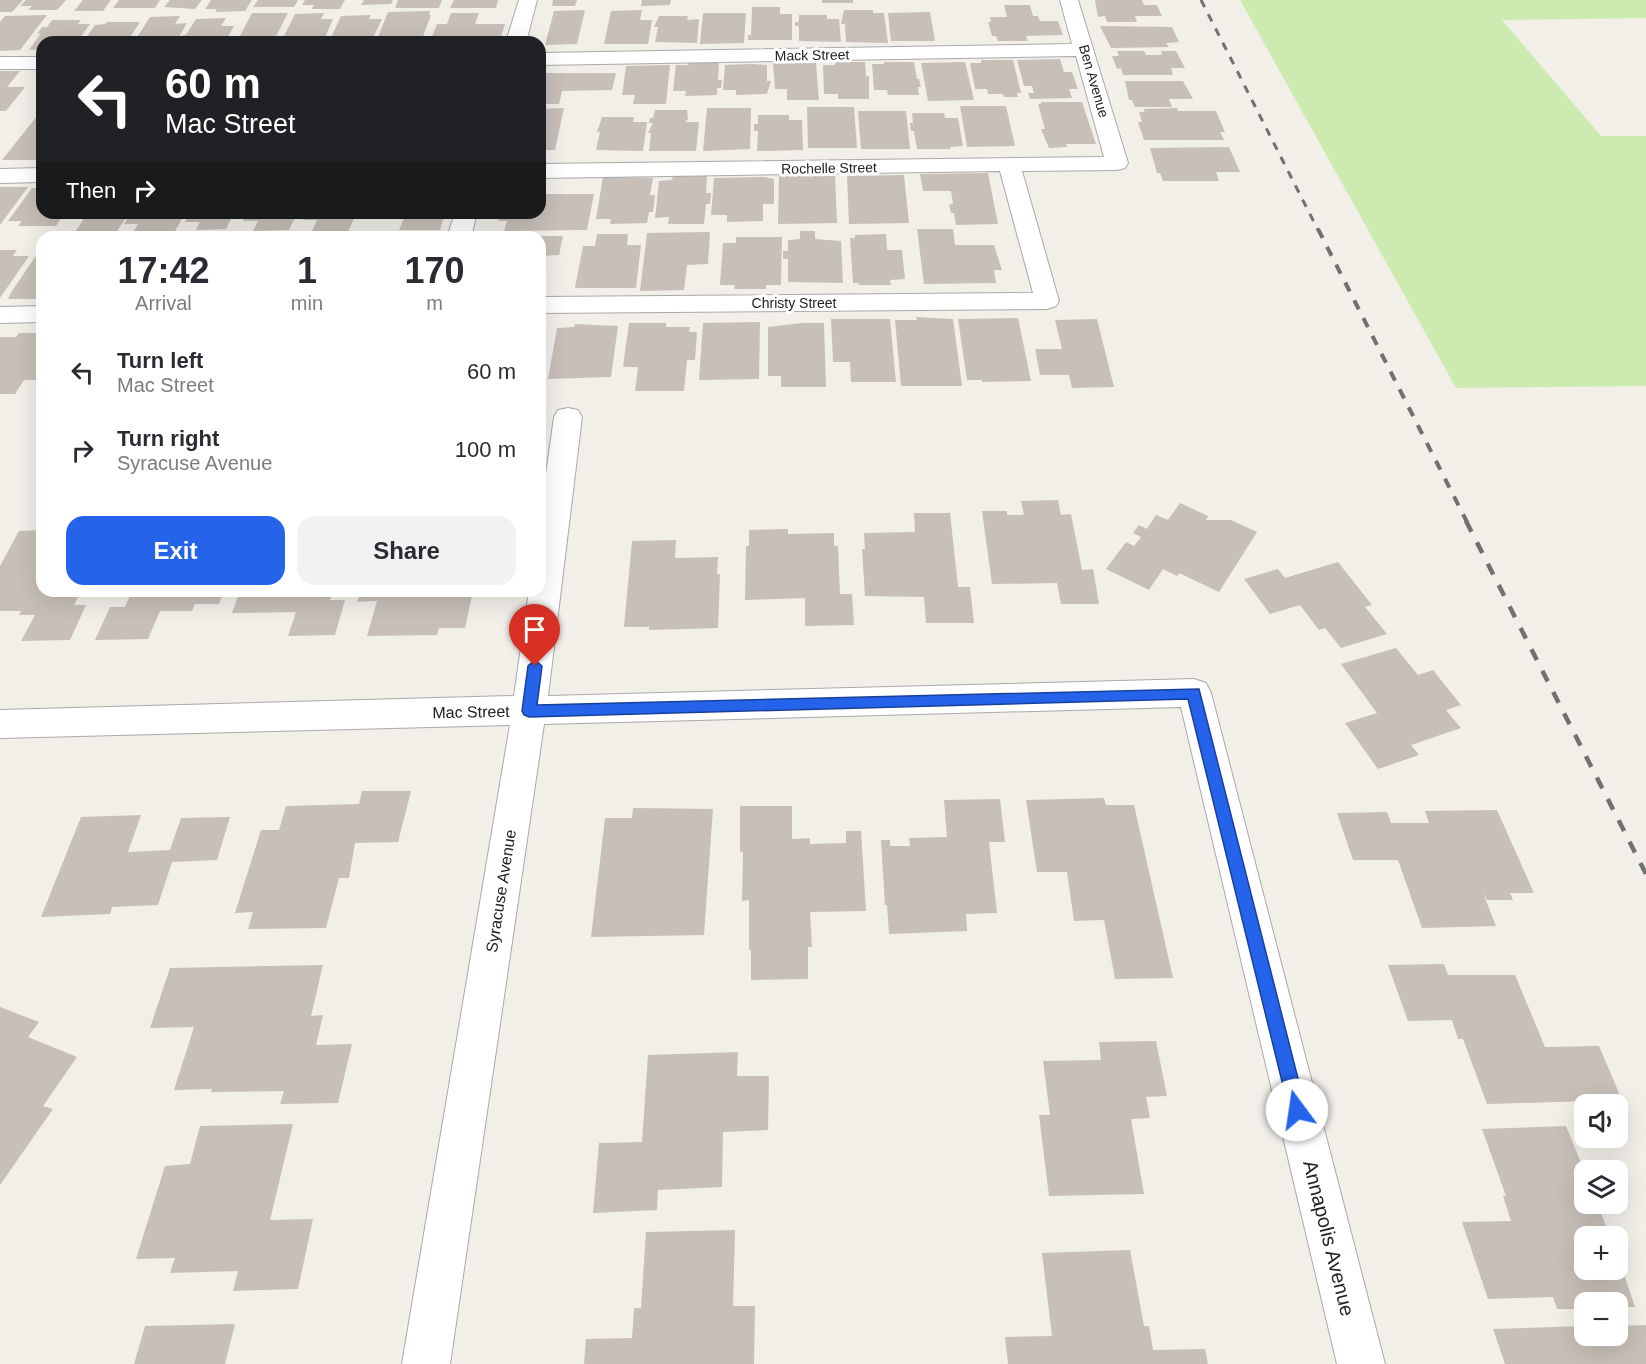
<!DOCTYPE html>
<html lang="en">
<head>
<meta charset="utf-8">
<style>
	:root { --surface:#fff; --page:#f2f2f3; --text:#2b2b33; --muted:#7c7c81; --accent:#2563eb }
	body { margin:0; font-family:Arial,sans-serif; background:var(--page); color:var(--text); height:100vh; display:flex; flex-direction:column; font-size:22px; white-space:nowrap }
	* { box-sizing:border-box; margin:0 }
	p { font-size:20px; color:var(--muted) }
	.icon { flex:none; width:33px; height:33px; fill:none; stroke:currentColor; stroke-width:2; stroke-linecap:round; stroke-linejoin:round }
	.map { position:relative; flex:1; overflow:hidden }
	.drawer { position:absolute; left:36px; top:231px; width:510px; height:366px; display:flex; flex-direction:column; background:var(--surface); border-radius:18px; box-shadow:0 6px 24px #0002 }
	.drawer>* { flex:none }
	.top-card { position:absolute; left:36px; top:36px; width:510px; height:183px; border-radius:18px; box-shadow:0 6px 24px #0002; background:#202124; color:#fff; overflow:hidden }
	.controls { position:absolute; left:1574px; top:1094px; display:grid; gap:12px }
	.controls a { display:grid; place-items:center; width:54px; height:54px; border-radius:12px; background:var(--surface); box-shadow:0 6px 24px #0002; font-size:30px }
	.pin { position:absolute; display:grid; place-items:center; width:51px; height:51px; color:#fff; margin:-62px -26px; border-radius:50% 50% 50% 0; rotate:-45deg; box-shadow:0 0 6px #0007 }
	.pin .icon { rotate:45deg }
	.me { position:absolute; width:66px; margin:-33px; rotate:346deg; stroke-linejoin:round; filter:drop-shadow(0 0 4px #0008) }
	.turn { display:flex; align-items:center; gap:21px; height:126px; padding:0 30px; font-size:27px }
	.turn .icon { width:78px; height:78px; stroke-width:2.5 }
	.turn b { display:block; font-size:42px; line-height:51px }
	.then { display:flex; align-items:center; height:57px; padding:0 30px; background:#0003; gap:12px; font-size:22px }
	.eta { display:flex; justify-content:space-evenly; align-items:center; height:102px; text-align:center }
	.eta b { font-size:36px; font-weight:700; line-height:42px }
	.action { display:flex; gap:12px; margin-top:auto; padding:12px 30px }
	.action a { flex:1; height:69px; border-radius:18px; background:var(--accent); color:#fff; font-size:24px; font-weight:700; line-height:69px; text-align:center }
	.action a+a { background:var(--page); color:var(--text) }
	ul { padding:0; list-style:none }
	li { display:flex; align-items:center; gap:18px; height:78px; padding:0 30px }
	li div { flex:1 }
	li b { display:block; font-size:22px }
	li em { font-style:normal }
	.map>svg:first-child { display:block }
</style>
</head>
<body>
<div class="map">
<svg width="1646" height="1364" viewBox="0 0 1646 1364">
	<rect width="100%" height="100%" fill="#f2efe9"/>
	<path fill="#cdebb0" d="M1240,0h406v18l-144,2 99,116h45v250l-190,2z"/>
	<path fill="#c7bfb8" d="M0,0h23l-11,12h-12z
		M26,0h40l-9,10h-29l4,-4h-12z
		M83,0h28l-8,11h-29z
		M119,0h41l-5,8h-42z
		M170,0h32l-7,9 -31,-2z
		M211,0h41l-7,11 -30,1 2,-3h-12z
		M258,0h40l-4,7h-41z
		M305,0h40l-5,9h-28l2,-4h-12z
		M364,0h29l-2,4 -30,1z
		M398,0h44l-3,8h-44z
		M454,0h44l-2,8h-46z
		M553,0h24l-2,6h-23z
		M642,0h29l-1,5 -29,1z
		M822,0h31v3h-31z
		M1095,0h47l2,5h13l5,11h-27l2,6h-30l-2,-6 -7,1z
		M1004,5h26l3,11h5l2,5h18l5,14 -37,1 2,5h-30l-2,-5h-4l-4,-14h3l-1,-5h17z
		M752,7h28v7h12v26h-44v-5h3z
		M585,10l-8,34 -32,1 9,-34z
		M642,10l-2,10h12l-4,24h-44l7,-33z
		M844,10h29v3h11l4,30 -42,-1 -1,-18h-4z
		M430,11l-1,4h2l-10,27h-45l12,-30z
		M930,12l5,29h-44l-3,-28z
		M252,13h36l-15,29h-36z
		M324,13l-3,6h12l-10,23h-42l14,-28z
		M451,13h28l-4,11h30l-6,18h-69l7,-18h10z
		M703,13h43l-2,30 -44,1z
		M47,15l-27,35 -20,1v-29l5,-6z
		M371,15l-2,4h13l-11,23h-42l12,-26z
		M799,15h28v4h12l2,23 -42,-1v-15h-4v-4h4z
		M180,16l-5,8 12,-1 -11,19h-42l16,-25z
		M659,16h29l-1,4 12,-1 -2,24 -42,-1 3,-15h-4z
		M226,18l-5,8h13l-9,16h-46l4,-7h3l10,-16z
		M52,20h29l-3,4h12l-13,18h-35v7l-13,1 12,-17 -4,1 5,-7h5z
		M107,22h33l-13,20h-44l12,-17 10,-1z
		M1100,26l72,1 7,15 -13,1 3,4 -58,1z
		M1117,51h27l2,4h16l-1,-4h15l9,17h-14l2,7h-50l-2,-7 -4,1 -5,-13h7z
		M1060,59l4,13h8l6,17h-9l3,9 -42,1 -2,-6h6l-2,-7h-8l-7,-26z
		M981,60h32l8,33h-4l1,4h-14l-1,-3h-15l-1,-5h-12l-5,-26h11z
		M835,62h30l1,14h3v23h-31v-5h-14l-1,-29h12z
		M884,62h30l3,17h2l2,8h-3l1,8h-31l-1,-5h-13l-2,-26h12z
		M965,62l9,38 -46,1 -7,-38z
		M689,63h30l-1,17h4l-1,8h-4v7l-32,1 1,-5h-13l3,-26h12z
		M773,63h43l3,37h-32v-11h-12z
		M752,64l15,1v16h4l-4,13 -31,1v-5h-13l2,-25z
		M670,65l-4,39h-33l2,-9h-13l4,-29z
		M0,71h20l-13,16h18l-19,24h-6z
		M540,73h76l-4,17 -50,1 -3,13h-19z
		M1125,81h58l10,18h-24l3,8h-37l-3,-7h-3z
		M1041,102h41l14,42h-30l1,3 -18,1 -8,-19h4l-7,-25h3z
		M960,106h46l9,40 -48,1z
		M807,107h47l3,41h-49z
		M564,108l-9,42h-15v-41z
		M707,108h44l-1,41 -47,2z
		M1177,108l1,3h38l9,21h-5l4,8h-80l-6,-18h4l-3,-10h6l-2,-3z
		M655,110h32l1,9 -3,3h14l-3,29h-47l2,-18h-3l5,-10h-4l1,-5h3z
		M858,111h48l4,38h-49z
		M912,113h32l1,5h13l5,28 -13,1 1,2h-34l-3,-18h-3l-1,-8h3z
		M758,115h31v5h13l1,30 -46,1 1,-20h-4v-7h4z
		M37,116h5v44h-40z
		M602,117h32l-1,5h14l-4,29 -47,-1 4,-18h-3z
		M1229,147l11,25h-24l3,9h-56l-3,-8h-3l-7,-25z
		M988,173l10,51 -42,1 -2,-12h-3l-2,-9h4l-2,-13h-28l-3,-17z
		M904,175l5,48 -60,1 -2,-48z
		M673,176h34l-1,17h5l-1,11h-4l-2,20h-36l1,-7 -14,1 4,-37 13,-1z
		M779,176h56l2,47 -59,1z
		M603,177l50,1 -3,17h5l-2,17h-4l-2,11 -37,1 1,-5h-15z
		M764,177l10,2v25h-11v17l-36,1v-7h-16l3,-37z
		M0,187h28l-28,38z
		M32,188h10v25h27l-3,5h-5l-5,8h-38l4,-5h-14z
		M540,194h54l-7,36 -83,1 3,-10h-9l3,-8h39z
		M72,213h57l-12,18 -42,1 10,-15h-15z
		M131,213h54l-11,20 -42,1 6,-10h-14z
		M190,213h44l-8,16 -30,1 4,-8h-15z
		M247,213h50l-8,17 -36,1 5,-10h-15z
		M306,213h60l-2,5h-10l-6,14 -37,1 6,-13h-14z
		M406,213h39l-5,17h-41z
		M917,229h36l2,16h39l8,25h-8l2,13 -72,1z
		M800,231h15v8l26,2 2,42 -55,-1v-23h-5v-8h5v-11l12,-1z
		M710,232l-2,32 -21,1 -3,25 -44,1 7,-58z
		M597,234h31l-1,11h14l-5,43h-61l8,-42h12z
		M886,234l1,16h15l3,29 -15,1 1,5h-32v-2h-6l-3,-45h5v-3z
		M540,236h23l-4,19 -19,1z
		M736,237h46l-1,48h-15v4h-32l1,-4h-15l3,-42h13z
		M42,247v52h-34l4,-8z
		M0,250h17l-4,6h16l-29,42z
		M916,317l37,2 9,67h-61l-6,-66h22z
		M1018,318l13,63 -49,1v-2h-15l-9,-61z
		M831,319h59l6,63h-45l-1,-20h-17z
		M1097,319l17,68 -42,1 -3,-13h-29l-5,-26h27l-7,-29z
		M760,322l-1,57 -60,1 4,-57z
		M629,323h37v4h24l-1,5h8l-2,28h-8l-3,31h-49l3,-24h-15z
		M802,323h22l2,64h-45v-11h-13v-49z
		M575,324l43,2 -7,51 -63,2 9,-51 17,-1z
		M19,333h23v44l-2,3h-16l-9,14h-15v-57h16z
		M1058,500l3,15 10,-1 11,56 11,-1 6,35h-38l-4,-21 -65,1 -10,-73h25v4h17l-3,-14z
		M1180,503l28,13 -2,4h25l26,12 -38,60 -40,-19 -2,3 -14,-7 -14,21 -43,-21 20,-27 8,4 7,-9 -8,-4 6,-8 8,4 9,-14 12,5z
		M914,513h36l8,74h12l4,36h-48l-2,-26 -59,-1 -3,-47h3l-1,-16 51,-1z
		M788,529v5l46,-1v13h4l2,48h12l2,31 -49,1v-28l-60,2 1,-54h3v-16z
		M42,530l-2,30h2v31h39l-7,14h12l-16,35 -49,1 14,-26h-16l2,-4h-21v-45l19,-35z
		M676,540l-1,18 43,-1 -1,17h3l-2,54 -69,2v-3h-25l8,-86z
		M1338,562l34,43 -7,2 22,27 -46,14 -16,-20 -6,2 -19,-25 -30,9 -26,-35 34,-10 7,9z
		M132,591h92l-5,13h-24l-3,7h-32l-12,28 -53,1 15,-33h15z
		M240,591h93l-3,9h15l-10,35 -47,1 8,-24 -64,1z
		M361,591h112l-8,37h-26l-2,7 -70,1 10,-35 -20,1z
		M1396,648l22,27 15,-5 28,35 -15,5 15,18 -50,17 8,10 -41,14 -33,-46 32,-10 -36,-49z
		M362,791h49l-13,51 -43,1 -6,35h-10l-13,50 -78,1 5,-17 -18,1 26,-83h18l7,-24 73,-2z
		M1104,798l2,7h28l39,173 -58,1 -11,-59 -30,1 -7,-49h-30l-11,-72z
		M1000,799l5,43h-16l8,71 -31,1 1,17 -78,3 -2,-29h-2l-4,-65h9v6h20l-1,-8 38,-1 -3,-37z
		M740,806h52v33l18,-1v6l36,-1v-12h15l5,80 -56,1 2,35h-4v32l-57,1v-30h-2v-50l-7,1 1,-49h-3z
		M633,808l80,1 -9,126 -113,2 14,-119h27z
		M1497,810l37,83h-24l3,7h-26l-4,-7 13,33 -74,2 -24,-68h-45l-16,-47 50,-1 4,11h38l-4,-12z
		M141,815l-13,37 42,-2 11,-32 49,-1 -13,43 -45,2 -14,43 -46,2 -2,7 -69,3 40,-100z
		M1444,964l4,11h67l30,72 54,-1 23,54 -135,4 -24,-65h-5l-6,-19 -44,1 -20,-56z
		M323,965l-12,51 12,-1 -7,30 36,-1 -14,59 -58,1 4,-13 -73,1 1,-3 -38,1 20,-63 -44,1 20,-60z
		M0,1007l39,15 -11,15 49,20 -34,49 10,3 -53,76z
		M1156,1041l11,55 -21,1 4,21 -19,1 13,75 -95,2 -10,-81h11l-7,-54 58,-1 -2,-18z
		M738,1052l-1,24h32l-1,54 -45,2 -1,55 -64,3 -1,20 -64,3 6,-70 43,-1 6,-87z
		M293,1124l-23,96 43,-1 -15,70 -65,2 5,-20 -68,2 5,-15 -39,1 29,-93 25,-2 10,-38z
		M1566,1126l18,44v33h13l13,33h-26v33h33v-16l18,54h-18v-5h-33v7h-27l-4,-12 -65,2 -26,-77 49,-1 -8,-25h3l-24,-67z
		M735,1230l-2,76h22l-1,58h-170l2,-25 46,-1 2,-30h7l5,-76z
		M1130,1250l14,76h5l4,24 52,-1 3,15h-200l-3,-27 47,-1 -10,-83z
		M235,1324l-10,40h-91l11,-38z
		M1646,1325v39h-141l-12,-35 91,-3v9h33v-9z"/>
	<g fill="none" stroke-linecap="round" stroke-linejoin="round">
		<defs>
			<path id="minor" d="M519,0h18l-11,42h-20z
				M1060,0h18l50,163 -3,5 -8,2 -95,1 37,130 -3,5 -9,3 -507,4v-16l493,-4 -33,-122 -460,7v-14l564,-7 -28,-101 -536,9v-12l532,-9z
				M0,57h42v12h-42z
				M42,168v14l-42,1v-14z
				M455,213h22l-6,24h-24z
				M42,306v16l-42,1v-16z
				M568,408l10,2 4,7 -34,279 646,-17 12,4 5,10 174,671h-48l-156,-657 -637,17 -94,640h-48l108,-639 -510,13v-28l514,-14 15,-105h11v-74l14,-100 4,-7z"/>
		</defs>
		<use href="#minor" stroke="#a9a9a9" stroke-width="2"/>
		<use href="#minor" fill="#fff" fill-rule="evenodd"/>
		<path stroke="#707070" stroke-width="3" stroke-dasharray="8 8" stroke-linecap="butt" d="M1201,0l117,230"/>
		<path stroke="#707070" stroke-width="4" stroke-dasharray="10 10" stroke-linecap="butt" d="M1318,229l149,293"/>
		<path stroke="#707070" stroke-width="4.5" stroke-dasharray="12 12" stroke-linecap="butt" d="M1466,521l180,353"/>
	</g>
	<path fill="#2563eb" stroke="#184099" stroke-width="1.5" d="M535,660l7,6 -5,39 662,-16 107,421 -2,6 -7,2 -6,-2 -2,-6 -101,-411 -659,18 -5,-2 -2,-4 6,-45z"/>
	<g text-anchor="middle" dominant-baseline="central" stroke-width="6" stroke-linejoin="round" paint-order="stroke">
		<g font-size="14" fill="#222" stroke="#fff">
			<text transform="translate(812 55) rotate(-1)">Mack Street</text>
			<text transform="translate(1094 81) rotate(74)">Ben Avenue</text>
			<text transform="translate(829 168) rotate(-1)">Rochelle Street</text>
			<text x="794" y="303">Christy Street</text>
		</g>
		<g font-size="16" fill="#222" stroke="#fff">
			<text transform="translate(471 712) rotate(-1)">Mac Street</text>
			<text transform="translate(501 891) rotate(-81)">Syracuse Avenue</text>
		</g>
		<g font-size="20" fill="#222" stroke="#fff">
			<text transform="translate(1329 1238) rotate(76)">Annapolis Avenue</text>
		</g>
	</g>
</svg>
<div class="controls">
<a><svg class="icon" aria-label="sound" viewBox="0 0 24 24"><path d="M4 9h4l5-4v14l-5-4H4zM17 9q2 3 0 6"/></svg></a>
<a><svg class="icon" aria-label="layers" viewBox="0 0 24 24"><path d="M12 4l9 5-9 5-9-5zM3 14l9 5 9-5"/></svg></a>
<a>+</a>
<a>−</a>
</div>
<div class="pin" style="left:535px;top:666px;background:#d93025"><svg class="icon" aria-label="arrive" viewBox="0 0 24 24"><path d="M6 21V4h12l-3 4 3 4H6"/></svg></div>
<svg class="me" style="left:1297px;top:1110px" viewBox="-20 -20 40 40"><circle r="19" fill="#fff"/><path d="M0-13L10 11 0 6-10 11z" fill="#2563eb"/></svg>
<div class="top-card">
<div class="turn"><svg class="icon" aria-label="left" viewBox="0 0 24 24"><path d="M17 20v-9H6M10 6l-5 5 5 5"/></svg><div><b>60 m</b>Mac Street</div></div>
<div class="then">Then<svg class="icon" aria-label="right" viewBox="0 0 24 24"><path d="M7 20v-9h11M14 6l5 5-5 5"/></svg></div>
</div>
<section class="drawer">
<div class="eta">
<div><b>17:42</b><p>Arrival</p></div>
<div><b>1</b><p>min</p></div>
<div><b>170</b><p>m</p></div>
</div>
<ul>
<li><svg class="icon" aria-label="left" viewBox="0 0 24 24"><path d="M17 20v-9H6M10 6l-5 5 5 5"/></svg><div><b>Turn left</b><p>Mac Street</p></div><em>60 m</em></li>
<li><svg class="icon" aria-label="right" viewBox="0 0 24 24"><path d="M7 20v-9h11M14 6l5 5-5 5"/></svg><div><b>Turn right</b><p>Syracuse Avenue</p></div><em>100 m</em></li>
</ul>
<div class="action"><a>Exit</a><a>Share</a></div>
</section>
</div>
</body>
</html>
